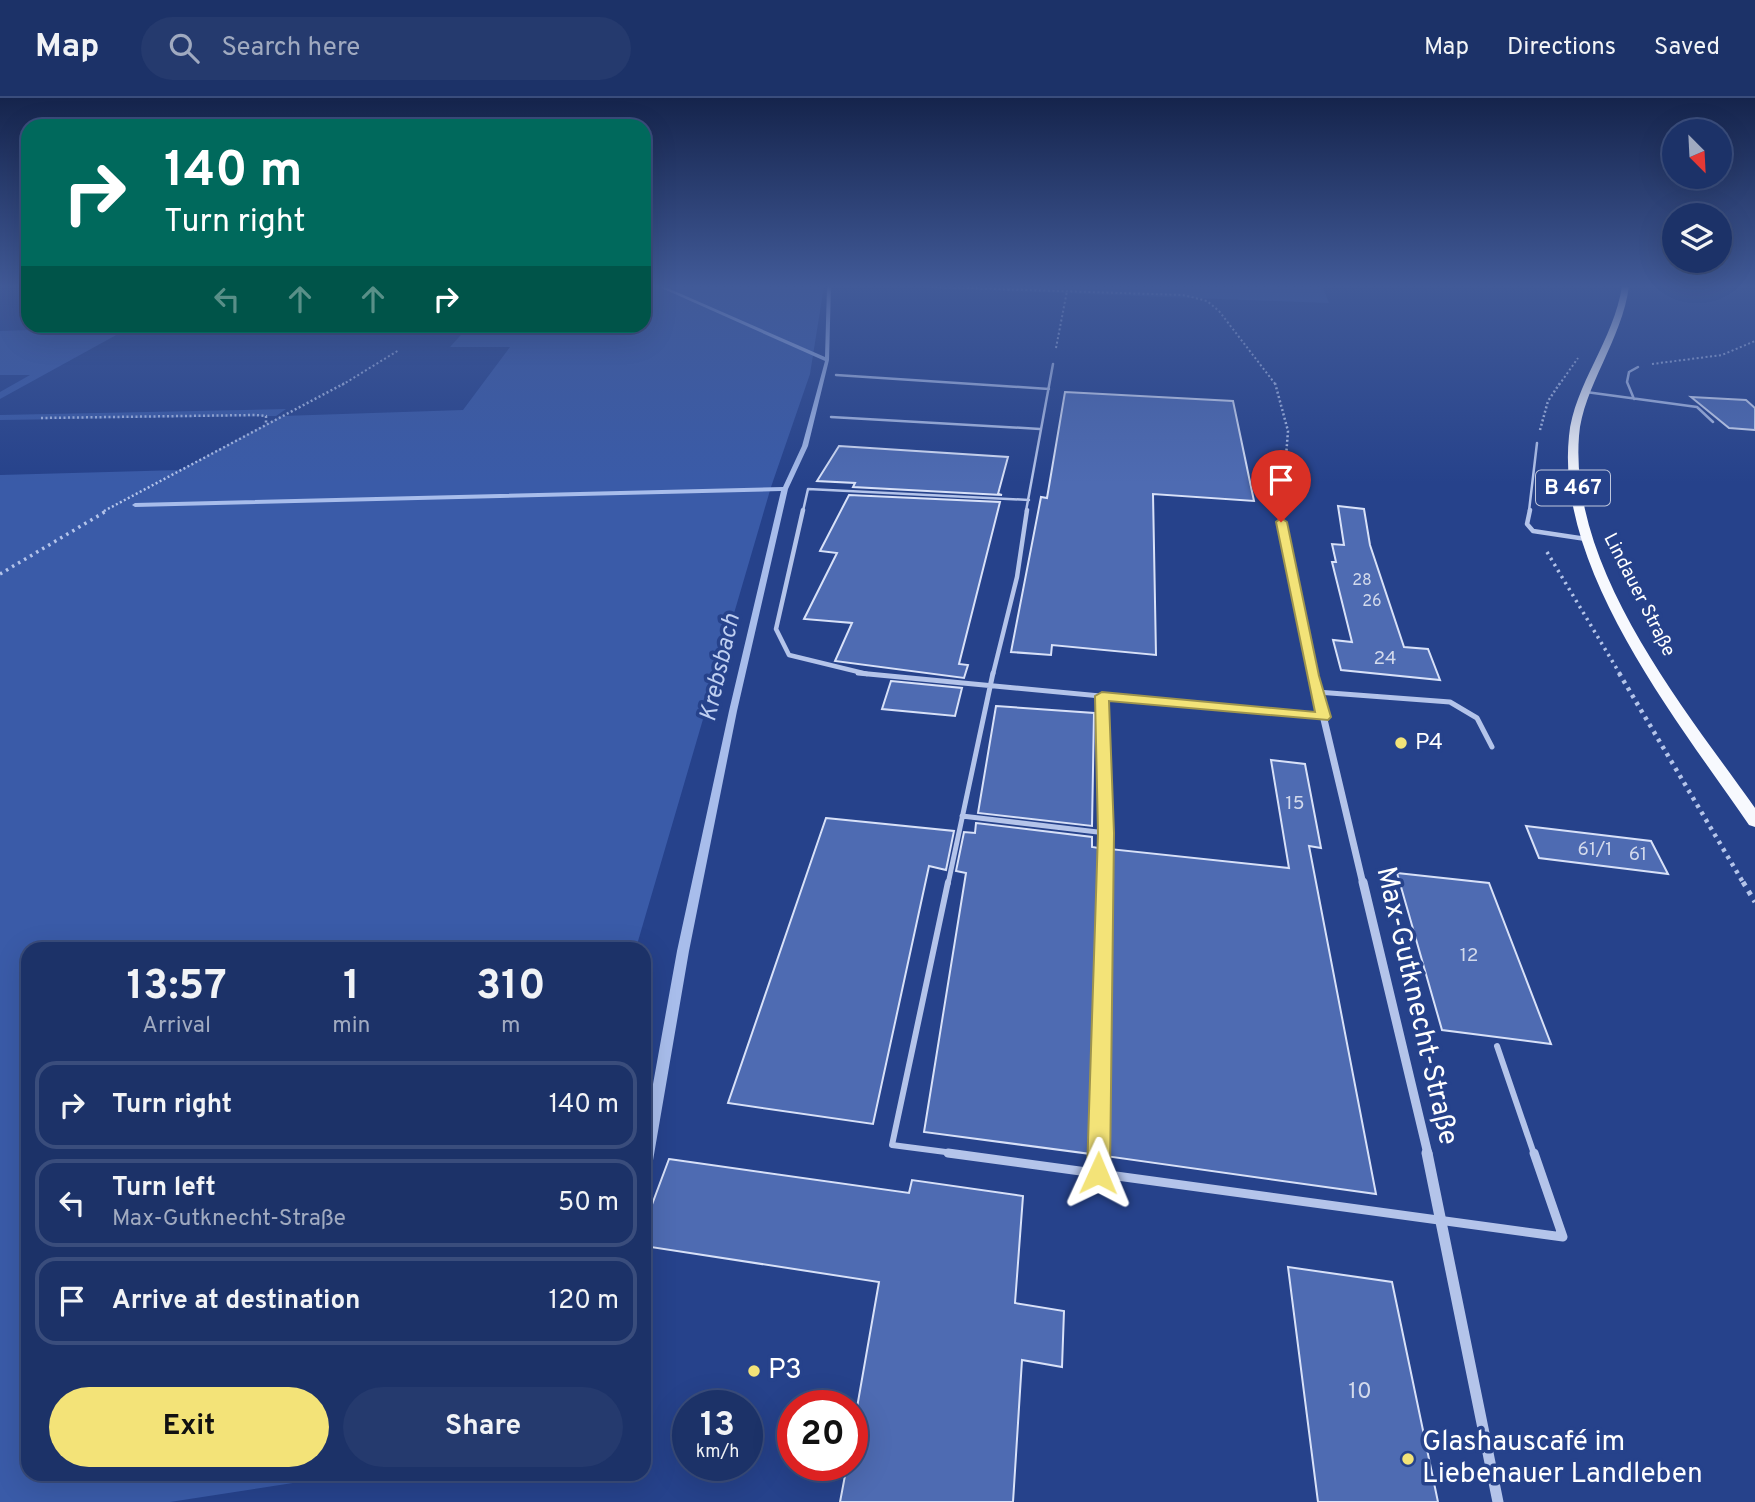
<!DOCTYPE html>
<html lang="en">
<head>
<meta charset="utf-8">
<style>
	:root { --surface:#1c3268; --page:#253a6e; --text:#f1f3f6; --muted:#a0aac0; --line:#3a4d7c; --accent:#f3e378 }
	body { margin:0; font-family:Overpass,sans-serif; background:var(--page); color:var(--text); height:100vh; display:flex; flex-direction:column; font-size:26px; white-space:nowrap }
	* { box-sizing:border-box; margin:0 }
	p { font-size:23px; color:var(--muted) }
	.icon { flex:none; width:38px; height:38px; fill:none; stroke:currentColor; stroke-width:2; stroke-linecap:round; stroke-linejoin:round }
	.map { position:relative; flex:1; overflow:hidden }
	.drawer { position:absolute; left:21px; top:844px; width:630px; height:539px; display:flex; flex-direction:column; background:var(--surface); border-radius:21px; box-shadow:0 7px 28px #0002,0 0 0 2px var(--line) }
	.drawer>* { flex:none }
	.banner { position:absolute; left:21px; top:21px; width:630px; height:214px; border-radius:21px; box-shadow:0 7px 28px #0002,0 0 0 2px var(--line); background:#00695c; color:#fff; overflow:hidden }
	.needle { width:46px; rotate:156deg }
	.tools { position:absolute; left:1662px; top:21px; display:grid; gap:14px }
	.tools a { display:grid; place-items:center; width:70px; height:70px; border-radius:50%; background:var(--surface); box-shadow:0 7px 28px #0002,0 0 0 2px var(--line); font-size:35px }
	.speed { position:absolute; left:672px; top:1292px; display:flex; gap:14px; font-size:35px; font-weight:700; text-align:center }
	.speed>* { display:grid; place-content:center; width:91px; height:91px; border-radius:50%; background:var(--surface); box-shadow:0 7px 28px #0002,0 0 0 2px var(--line); line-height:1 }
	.speed small { font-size:18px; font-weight:400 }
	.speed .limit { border:10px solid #d22; background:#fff; color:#111 }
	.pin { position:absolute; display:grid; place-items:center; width:60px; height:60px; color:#fff; margin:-72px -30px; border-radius:50% 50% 50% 0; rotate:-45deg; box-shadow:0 0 7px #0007 }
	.pin .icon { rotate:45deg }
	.me { position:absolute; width:77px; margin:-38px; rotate:1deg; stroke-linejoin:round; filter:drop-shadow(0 0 5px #0008) }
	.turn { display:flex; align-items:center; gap:24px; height:147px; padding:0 28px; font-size:32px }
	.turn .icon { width:91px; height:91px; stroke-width:2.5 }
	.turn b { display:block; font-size:49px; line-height:60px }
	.lanes { display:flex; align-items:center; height:66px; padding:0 28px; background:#0003; justify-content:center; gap:35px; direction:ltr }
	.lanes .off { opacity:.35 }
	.eta { display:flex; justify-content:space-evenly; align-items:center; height:119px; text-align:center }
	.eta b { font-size:42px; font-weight:700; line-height:49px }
	.action { display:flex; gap:14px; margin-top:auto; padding:14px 28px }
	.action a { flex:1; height:80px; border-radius:42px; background:var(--accent); color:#111; font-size:28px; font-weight:700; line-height:80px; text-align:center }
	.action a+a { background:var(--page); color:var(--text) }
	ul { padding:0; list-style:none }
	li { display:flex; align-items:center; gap:21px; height:88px; margin:0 14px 10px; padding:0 14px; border:4px solid var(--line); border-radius:21px }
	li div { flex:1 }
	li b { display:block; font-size:26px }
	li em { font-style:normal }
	header { display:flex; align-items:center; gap:42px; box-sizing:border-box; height:98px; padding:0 35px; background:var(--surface); border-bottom:2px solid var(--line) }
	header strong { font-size:33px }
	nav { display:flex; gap:38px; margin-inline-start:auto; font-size:24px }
	.search { width:490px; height:63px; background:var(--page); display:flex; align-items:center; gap:18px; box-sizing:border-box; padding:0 24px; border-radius:38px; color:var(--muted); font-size:26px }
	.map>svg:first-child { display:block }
</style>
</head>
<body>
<header>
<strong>Map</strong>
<div class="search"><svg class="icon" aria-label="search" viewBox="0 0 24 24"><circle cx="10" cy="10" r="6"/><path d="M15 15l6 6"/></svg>Search here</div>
<nav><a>Map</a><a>Directions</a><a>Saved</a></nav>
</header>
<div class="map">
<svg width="1755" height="1404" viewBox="0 0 1755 1404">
	<rect width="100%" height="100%" fill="#26428b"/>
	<path fill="#3a5ba8" d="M644,188h180l-14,88 -39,113 -135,461h-608v526h323l-181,28h-170v-1027l180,-5 102,-54 181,-6 47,-63h-60l19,-21h175z
		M873,188h449l7,17z
		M153,228l-24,2 -129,71v-7l30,-17h-30v-44z
		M286,311l-10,7 -276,4v-5z"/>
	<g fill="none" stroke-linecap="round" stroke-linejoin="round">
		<path fill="#a8bdeb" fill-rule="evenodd" d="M657,188h6l162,71 2,-71h4l-2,74 -21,86 -20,43 -51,222 -48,240 -38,221 -2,4 -5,2v-44l33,-183 52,-240 52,-220 -646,16 -3,-2 3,-2 648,-16 19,-41 23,-85z"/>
	</g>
	<path fill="#4e6bb2" stroke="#d8e1f8" stroke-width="2" d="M1065,294l168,9 21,100 -101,-7 3,161 -104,-10 -1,10 -40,-3 30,-155 6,1z
		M1691,299l55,3 9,8v22l-26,-2z
		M839,348l169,11 -10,37 4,1 -149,-8 2,-4 -38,-2z
		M849,397l151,7 -41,162 9,1 -4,13 -129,-17 17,-38 -48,-4 33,-66 -17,-2z
		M1338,408l26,3 6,36 34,102 24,2 12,31 -99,-10 -8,-30 19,2 -20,-80h4l-4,-18 12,1z
		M891,583l71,7 -7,28 -73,-7z
		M996,608l98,7 -2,113 -114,-13z
		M1271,662l34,4 16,84 -12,-2 67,348 -271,-38 5,-307 179,19z
		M826,720l128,13 -8,39 -17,-4 -56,258 -145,-21z
		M976,725l116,14v10l7,1 -8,306 -167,-22 42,-259 -10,-2 8,-39 11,1z
		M1526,728l125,15 17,33 -129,-16z
		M1397,775l92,10 62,161 -109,-14z
		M669,1061l240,34 3,-13 111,16 -8,107 49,8 -2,56 -40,-7 -9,142h-173l7,-37h5v-29l27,-154 -235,-36v-20z
		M1288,1169l104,15 46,220h-120z"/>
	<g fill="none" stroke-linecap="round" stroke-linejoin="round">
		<path stroke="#b4c4ea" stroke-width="2" stroke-dasharray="2 2.5" stroke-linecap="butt" d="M904,188l279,9 24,6 12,10 57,74
			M1056,250l11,-57
			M1652,266l70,-9 33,-14
			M342,287l57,-35
			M1559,287l19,-27"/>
		<path stroke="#b4c4ea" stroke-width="2.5" stroke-dasharray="2 2.5" stroke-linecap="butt" d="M1275,285l13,48 -6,76
			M41,320l214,-3 11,1v9
			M1540,332l8,-29 12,-18
			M104,413l241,-128"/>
		<path stroke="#b4c4ea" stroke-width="3.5" stroke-dasharray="2.5 4.5" stroke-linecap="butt" d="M1547,454l73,122
			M0,476l108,-64"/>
		<path stroke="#b4c4ea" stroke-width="4.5" stroke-dasharray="3.5 5" stroke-linecap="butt" d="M1619,575l125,211"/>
		<path stroke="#b4c4ea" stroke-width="5" stroke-dasharray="4.5 6" stroke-linecap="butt" d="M1743,784l12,20"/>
		<path stroke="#b4c4ea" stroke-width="2.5" d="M836,277l213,14
			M1586,294l111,15 16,15
			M1634,301l-7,-17 2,-10 9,-5
			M831,319l209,12
			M803,413l5,-22 221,11
			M1026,413l27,-147
			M1529,413l8,-68"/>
		<path stroke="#b4c4ea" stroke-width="4.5" d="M803,412l-27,119 13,26 78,19
			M1530,412l-3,14 6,7 53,8
			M993,576l24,-97 10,-67"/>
		<path stroke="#b4c4ea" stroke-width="5" d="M858,575l465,44
			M1317,594l133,10 27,16 15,29
			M1102,598l3,188
			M962,718l144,17
			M948,786l45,-211"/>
		<path stroke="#b4c4ea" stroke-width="6" d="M948,784l-56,263 69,9
			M1497,948l37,108
			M1098,1056l7,-272"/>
		<path stroke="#b4c4ea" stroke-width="9" d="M948,1055l615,84 -29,-84
			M1098,1075v-20"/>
		<path stroke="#b4c4ea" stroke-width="5" d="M1281,424l33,152"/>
		<path stroke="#b4c4ea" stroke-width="7" d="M1313,575l50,211"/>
		<path stroke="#b4c4ea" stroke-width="9" d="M1363,784l65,272"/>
		<path stroke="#b4c4ea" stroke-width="11" d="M1427,1055l71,349"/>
		<path fill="#f7f9fe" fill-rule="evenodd" d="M1622,188h7c-7,54 -46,101 -50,150 -10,133 103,269 176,372v19l-6,-2c-72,-105 -194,-256 -180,-389 5,-51 45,-96 53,-150z"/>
	</g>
	<linearGradient id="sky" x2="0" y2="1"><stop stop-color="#15244c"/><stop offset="0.49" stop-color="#415a98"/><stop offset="1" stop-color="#415a98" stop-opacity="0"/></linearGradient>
	<rect width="1755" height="385" fill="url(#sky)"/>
	<path fill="#f3e378" stroke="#9e944e" stroke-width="2" d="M1281,420l6,4 32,154 12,41 -3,3 -219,-19 5,132 -4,340 -4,7 -8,3 -8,-3 -3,-7 11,-340 -3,-137 7,-4 213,20 -39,-190z"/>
	<g fill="#f3e378" stroke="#26428b" stroke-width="2.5">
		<circle cx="1401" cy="645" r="7"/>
		<circle cx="754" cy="1273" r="7"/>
		<circle cx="1408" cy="1361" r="7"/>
	</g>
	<g text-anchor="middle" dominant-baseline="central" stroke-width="7" stroke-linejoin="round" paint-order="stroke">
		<g font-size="16" fill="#d3daec">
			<text x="1362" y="483">28</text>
			<text x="1372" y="504">26</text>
		</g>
		<g font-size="19" fill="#fff" stroke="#26428b">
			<text transform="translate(1639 497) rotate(63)">Lindauer Straße</text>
		</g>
		<g font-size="19" fill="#d3daec">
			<text x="1385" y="561">24</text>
			<text x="1295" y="706">15</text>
			<text x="1595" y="752">61/1</text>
			<text x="1638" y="757">61</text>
			<text x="1469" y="858">12</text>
		</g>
		<rect fill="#26428b" stroke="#bec6dc" stroke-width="2" x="1536" y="372.5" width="74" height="35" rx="5"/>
		<g font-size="21" font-weight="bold" fill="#fff">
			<text x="1573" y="390">B 467</text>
		</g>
		<g font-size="23" fill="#fff" stroke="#26428b" text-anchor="start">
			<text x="1415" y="645">P4</text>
		</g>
		<g font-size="23" fill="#d3daec">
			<text x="1360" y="1294">10</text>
		</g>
		<g font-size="24" font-style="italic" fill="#bfcff1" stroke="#26428b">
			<text transform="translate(721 570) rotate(-77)">Krebsbach</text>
		</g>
		<g font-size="28" fill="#fff" stroke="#26428b">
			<text transform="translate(1416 908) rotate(77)">Max-Gutknecht-Straße</text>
		</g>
		<g font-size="28" fill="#fff" stroke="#26428b" text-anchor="start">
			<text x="768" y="1273">P3</text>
			<text x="1422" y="1345">Glashauscafé im<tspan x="1422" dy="32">Liebenauer Landleben</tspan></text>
		</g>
	</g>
</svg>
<div class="tools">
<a><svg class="needle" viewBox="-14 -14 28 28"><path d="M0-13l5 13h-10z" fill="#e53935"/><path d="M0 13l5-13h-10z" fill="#a0aac0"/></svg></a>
<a><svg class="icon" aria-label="layers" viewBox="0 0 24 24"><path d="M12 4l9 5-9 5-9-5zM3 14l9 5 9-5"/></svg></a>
</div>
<div class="speed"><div>13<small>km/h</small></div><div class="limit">20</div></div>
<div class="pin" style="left:1281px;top:424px;background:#d93025"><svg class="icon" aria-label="arrive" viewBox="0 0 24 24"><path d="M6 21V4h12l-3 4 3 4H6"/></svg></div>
<svg class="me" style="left:1098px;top:1075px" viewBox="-20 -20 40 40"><path d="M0-17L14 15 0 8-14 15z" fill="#f3e378" stroke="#fff" stroke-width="4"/></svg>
<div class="banner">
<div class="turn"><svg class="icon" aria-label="right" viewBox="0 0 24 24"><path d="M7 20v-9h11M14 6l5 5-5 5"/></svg><div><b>140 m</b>Turn right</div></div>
<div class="lanes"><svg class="icon off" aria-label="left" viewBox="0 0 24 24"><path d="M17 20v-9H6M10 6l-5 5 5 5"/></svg><svg class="icon off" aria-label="ahead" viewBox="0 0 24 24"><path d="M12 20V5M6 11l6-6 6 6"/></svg><svg class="icon off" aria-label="ahead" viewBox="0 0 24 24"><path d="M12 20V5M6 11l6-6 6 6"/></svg><svg class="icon" aria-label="right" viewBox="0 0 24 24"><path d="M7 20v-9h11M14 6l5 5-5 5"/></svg></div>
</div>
<section class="drawer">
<div class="eta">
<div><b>13:57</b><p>Arrival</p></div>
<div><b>1</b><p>min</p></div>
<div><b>310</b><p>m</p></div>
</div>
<ul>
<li><svg class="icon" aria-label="right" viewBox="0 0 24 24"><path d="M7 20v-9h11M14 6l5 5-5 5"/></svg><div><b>Turn right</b></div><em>140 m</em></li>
<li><svg class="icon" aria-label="left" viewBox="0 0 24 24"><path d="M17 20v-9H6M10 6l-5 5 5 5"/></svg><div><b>Turn left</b><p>Max-Gutknecht-Straße</p></div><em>50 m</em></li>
<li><svg class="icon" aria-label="arrive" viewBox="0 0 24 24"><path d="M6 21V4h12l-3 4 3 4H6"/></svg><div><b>Arrive at destination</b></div><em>120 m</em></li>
</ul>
<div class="action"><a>Exit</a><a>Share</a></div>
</section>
</div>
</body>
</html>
